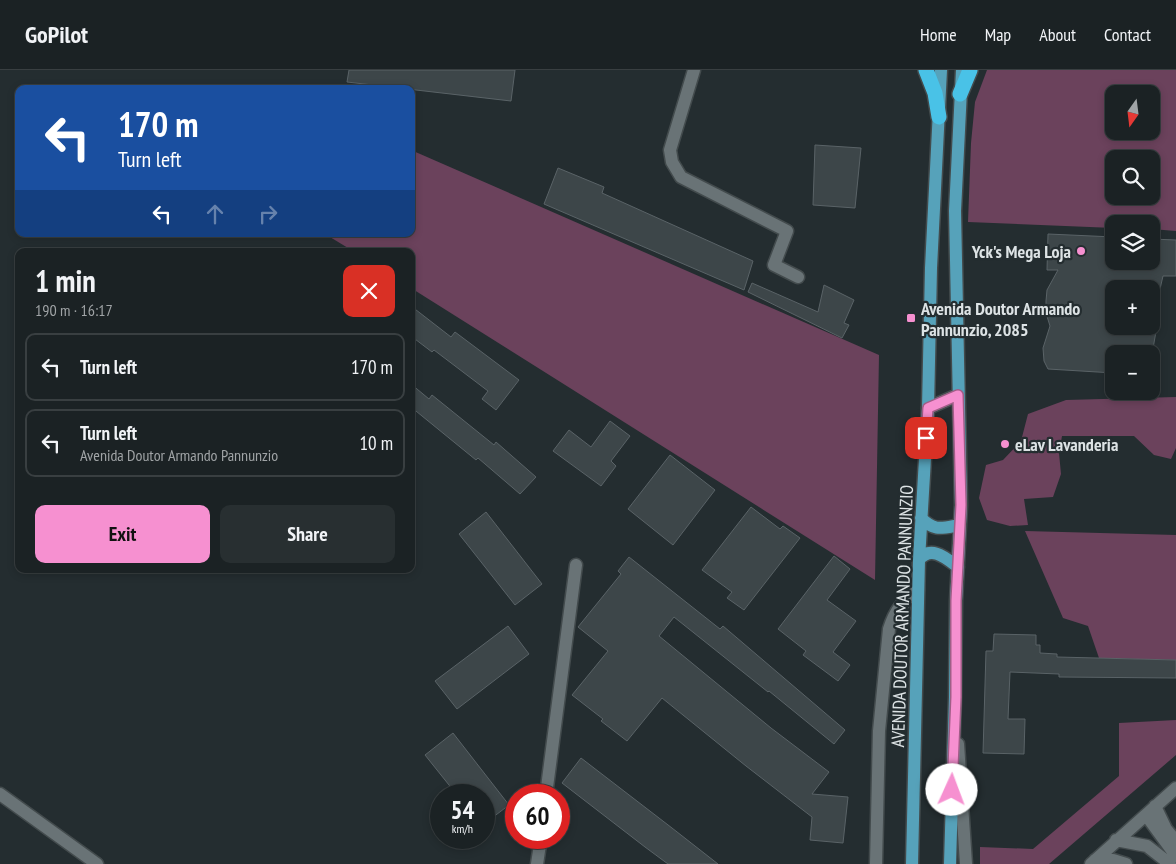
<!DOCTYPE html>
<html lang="en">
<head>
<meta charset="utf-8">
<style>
	:root { --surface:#1b2224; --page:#282f31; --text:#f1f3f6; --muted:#a0a4a6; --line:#393f41; --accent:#f690d0 }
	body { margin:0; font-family:"PT Sans Narrow",sans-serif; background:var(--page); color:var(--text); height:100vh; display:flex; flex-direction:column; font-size:19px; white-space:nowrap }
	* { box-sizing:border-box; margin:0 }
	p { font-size:16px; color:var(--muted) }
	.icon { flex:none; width:28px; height:28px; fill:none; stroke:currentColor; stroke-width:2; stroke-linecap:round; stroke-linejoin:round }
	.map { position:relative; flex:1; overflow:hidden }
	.side { position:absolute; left:15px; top:178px; width:400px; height:325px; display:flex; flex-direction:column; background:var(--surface); border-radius:10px; box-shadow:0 2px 8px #0003,0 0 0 1px var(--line) }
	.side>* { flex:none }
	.banner { position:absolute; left:15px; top:15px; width:400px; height:152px; border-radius:10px; box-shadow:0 2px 8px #0003,0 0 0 1px var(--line); background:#1a4fa0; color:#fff; overflow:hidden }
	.needle { width:32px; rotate:194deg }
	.tools { position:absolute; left:1105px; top:15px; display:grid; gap:10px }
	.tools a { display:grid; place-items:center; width:55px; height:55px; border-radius:10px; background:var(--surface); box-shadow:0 2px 8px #0003,0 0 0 1px var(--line); font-size:25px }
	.speed { position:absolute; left:430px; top:714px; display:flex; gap:10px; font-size:25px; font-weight:700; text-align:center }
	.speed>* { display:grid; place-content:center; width:65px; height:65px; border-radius:50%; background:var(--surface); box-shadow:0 2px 8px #0003,0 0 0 1px var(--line); line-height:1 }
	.speed small { font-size:12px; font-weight:400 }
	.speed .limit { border:8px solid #d22; background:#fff; color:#111 }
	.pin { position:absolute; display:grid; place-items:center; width:42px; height:42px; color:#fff; margin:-21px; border-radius:10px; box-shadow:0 2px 8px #0006 }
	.me { position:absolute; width:55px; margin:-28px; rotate:2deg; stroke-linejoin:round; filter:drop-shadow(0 0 4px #0008) }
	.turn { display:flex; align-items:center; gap:18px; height:105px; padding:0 20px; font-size:22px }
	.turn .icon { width:65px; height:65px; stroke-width:2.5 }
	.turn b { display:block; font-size:35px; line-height:42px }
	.lanes { display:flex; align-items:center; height:48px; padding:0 20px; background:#0003; justify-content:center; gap:25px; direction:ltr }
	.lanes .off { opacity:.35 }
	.round { display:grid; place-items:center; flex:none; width:52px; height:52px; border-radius:10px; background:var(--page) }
	.headline { display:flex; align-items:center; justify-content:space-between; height:85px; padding:0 20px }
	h1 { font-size:30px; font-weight:700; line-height:38px }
	.button { display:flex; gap:10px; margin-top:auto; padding:10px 20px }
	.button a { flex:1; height:58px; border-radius:10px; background:var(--accent); color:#111; font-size:20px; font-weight:700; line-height:58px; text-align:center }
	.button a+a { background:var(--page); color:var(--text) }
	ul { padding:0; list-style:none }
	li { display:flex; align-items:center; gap:15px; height:68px; margin:0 10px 8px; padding:0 10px; border:2px solid var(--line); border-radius:10px }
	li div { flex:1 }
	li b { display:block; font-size:19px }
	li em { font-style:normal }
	header { display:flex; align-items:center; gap:30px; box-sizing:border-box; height:70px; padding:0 25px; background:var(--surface); border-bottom:1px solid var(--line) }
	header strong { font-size:24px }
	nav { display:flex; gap:28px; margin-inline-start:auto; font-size:18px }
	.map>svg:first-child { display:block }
</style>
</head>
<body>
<header>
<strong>GoPilot</strong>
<nav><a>Home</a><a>Map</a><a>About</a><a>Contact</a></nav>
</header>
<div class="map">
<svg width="1176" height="794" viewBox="0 0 1176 794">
	<rect width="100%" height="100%" fill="#242d30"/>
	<path fill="#6b425c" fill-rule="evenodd" d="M987,0h189v161l-25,-2v-5h-37v4l-146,-6 3,-79 4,-41zM1114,24h37v37h-37zM1114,89h37v37h-37z
		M411,80l468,205 -4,225 -464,-292v-37h-58l-28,-17h86z
		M1176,327v51l-5,11 -17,-4 -20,-19h-72l-3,17 2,21 -8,23 -29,2 4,26 -18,1 -23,-6 -8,-22 7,-33 17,-5 18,-19 7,-27 38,-14z
		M1025,461l151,4v125l-77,-2 -11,-32 -25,-8z
		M1176,650v35l-127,109h-69v-17l53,2 86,-73v-53z"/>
	<path fill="#3d4649" stroke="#5a6367" d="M349,0h166l-4,31 -164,-19z
		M815,75l46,3 -6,60 -42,-3z
		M558,98l46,19 -2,6 151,68 -9,29 -200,-86z
		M1048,164l66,3v24h37v-22l25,1v36h-13l-3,13h-46v37h43l-5,28h-38v19l-66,-4 -4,-8 -1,-13 7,-22 -4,-13v-12l1,-11 11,-20h-11z
		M752,213l66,29 6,-27 30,15 -10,23 5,2 -7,13 -94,-46z
		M411,236l40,31 4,-5 64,48 -23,30 -14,-11 6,-8 -54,-41 -2,2 -21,-16z
		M411,314l18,15 3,-4 62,50 2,-3 40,35 -16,17 -42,-36 -2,2 -65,-53z
		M610,351l20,15 -19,25 5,5 -15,20 -48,-35 16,-21 22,17z
		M670,385l45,35 -42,55 -45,-36z
		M751,437l29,22 3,-3 17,12 -56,72 -17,-12 5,-6 -30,-22z
		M486,442l56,72 -27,21 -56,-71z
		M834,486l16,13 -23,31 29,21 -23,31 17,13 -12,16 -35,-26 3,-4 -28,-22z
		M629,487l91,72 3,-3 122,104 -11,14 -65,-53 -1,1 -94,-75 -15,19 112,92 58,44 -17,22 36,3 -5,46 -33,-3 2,-23 -66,-51 -84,-68 -35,43 -26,-20 2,-2 -31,-24 36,-44 -30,-24 43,-53 -3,-3z
		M508,556l21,28 -72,55 -22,-28z
		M994,564l42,1v10h4v8l17,1v3l119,3v18l-117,-1v-3l-49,-2 -2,47h17l-1,35 -41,-1 3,-102h7z
		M453,663l56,72 -25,19v-29h-27l-32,-40z
		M581,688l91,70 46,36h-50l-23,-17 -83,-64z"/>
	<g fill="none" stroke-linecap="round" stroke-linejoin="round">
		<defs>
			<path id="minor" d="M694,0l-24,80 2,12 9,15 106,54 -13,34 24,12
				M928,338l30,-13
				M958,674l8,120
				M0,724l97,70
				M546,725l30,-230
				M1155,736l11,23 10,12
				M1146,745l30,41
				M1116,770l31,6 23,18
				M1095,790h18l13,4
				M537,794l4,-26
				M876,794l3,-133 10,-102c6,-19 13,-27 29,-39
				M1091,794l85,-76"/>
			<path id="major" d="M921,448c14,14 21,10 39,7
				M919,490c12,-16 28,-1 39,7
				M912,794l7,-304 9,-152 3,-140 10,-198
				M950,794l5,-167 1,-96 5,-96 -6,-294 7,-141"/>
			<path id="highway" d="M926,0l9,23 4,24
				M960,24l10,-24"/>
		</defs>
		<use href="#minor" stroke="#434b4d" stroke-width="15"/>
		<use href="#major" stroke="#434b4d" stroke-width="15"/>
		<use href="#highway" stroke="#434b4d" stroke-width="18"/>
		<use href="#minor" stroke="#697376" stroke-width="12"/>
		<use href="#major" stroke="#56a2ba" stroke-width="12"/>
		<use href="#highway" stroke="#49c2e7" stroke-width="15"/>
	</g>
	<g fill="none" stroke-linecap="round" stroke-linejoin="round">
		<defs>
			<path id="route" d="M926,368l2,-30 30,-13 3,110 -5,96v96l-4,93"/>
		</defs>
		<use href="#route" stroke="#a05e87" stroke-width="12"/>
		<use href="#route" stroke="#f690d0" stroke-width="9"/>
	</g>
	<g fill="#f690d0" stroke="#242d30" stroke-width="2">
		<circle cx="1081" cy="181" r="5"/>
		<rect x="906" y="243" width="10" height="10" rx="2.5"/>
		<circle cx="1005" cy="374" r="5"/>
	</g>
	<g text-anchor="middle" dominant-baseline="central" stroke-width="4.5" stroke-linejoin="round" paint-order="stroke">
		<g font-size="18" font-weight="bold" fill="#dde3e5" stroke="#242d30" text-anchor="start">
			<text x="1071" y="181" text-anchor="end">Yck's Mega Loja</text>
			<text x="921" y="238">Avenida Doutor Armando<tspan x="921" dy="21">Pannunzio, 2085</tspan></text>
			<text x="1015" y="374">eLav Lavanderia</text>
		</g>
		<g font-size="18" fill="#dde3e5" stroke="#242d30">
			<text transform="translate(902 546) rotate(-88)">AVENIDA DOUTOR ARMANDO PANNUNZIO</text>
		</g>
	</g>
</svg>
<div class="tools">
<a><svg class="needle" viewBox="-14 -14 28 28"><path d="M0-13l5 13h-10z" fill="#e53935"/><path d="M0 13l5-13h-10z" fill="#a0a4a6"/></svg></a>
<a><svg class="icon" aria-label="search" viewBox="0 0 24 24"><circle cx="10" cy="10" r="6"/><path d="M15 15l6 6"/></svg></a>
<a><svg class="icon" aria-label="layers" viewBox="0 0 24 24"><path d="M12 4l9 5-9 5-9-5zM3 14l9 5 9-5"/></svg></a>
<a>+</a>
<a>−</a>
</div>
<div class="speed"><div>54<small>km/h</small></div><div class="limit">60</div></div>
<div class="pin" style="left:926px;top:368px;background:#d93025"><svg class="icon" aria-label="arrive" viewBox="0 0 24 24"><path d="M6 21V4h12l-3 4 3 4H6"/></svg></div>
<svg class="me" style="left:952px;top:720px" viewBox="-20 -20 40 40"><circle r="19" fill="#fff"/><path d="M0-13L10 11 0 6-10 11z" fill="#f690d0"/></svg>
<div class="banner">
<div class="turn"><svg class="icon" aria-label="left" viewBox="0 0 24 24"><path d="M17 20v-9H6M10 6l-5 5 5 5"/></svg><div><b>170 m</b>Turn left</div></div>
<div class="lanes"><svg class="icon" aria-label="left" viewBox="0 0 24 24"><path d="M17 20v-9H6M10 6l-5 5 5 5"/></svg><svg class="icon off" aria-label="ahead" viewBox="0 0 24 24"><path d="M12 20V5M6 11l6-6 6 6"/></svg><svg class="icon off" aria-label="right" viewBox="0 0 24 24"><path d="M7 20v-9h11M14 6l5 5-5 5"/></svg></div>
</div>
<section class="side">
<div class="headline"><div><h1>1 min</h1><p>190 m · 16:17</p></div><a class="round" style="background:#d93025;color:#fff"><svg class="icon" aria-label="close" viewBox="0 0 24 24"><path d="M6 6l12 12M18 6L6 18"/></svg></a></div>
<ul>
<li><svg class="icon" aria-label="left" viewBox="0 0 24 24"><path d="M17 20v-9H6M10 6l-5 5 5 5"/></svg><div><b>Turn left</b></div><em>170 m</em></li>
<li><svg class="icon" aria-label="left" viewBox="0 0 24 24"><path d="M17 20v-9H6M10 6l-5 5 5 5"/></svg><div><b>Turn left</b><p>Avenida Doutor Armando Pannunzio</p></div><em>10 m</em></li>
</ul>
<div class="button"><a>Exit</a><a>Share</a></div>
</section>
</div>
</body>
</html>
